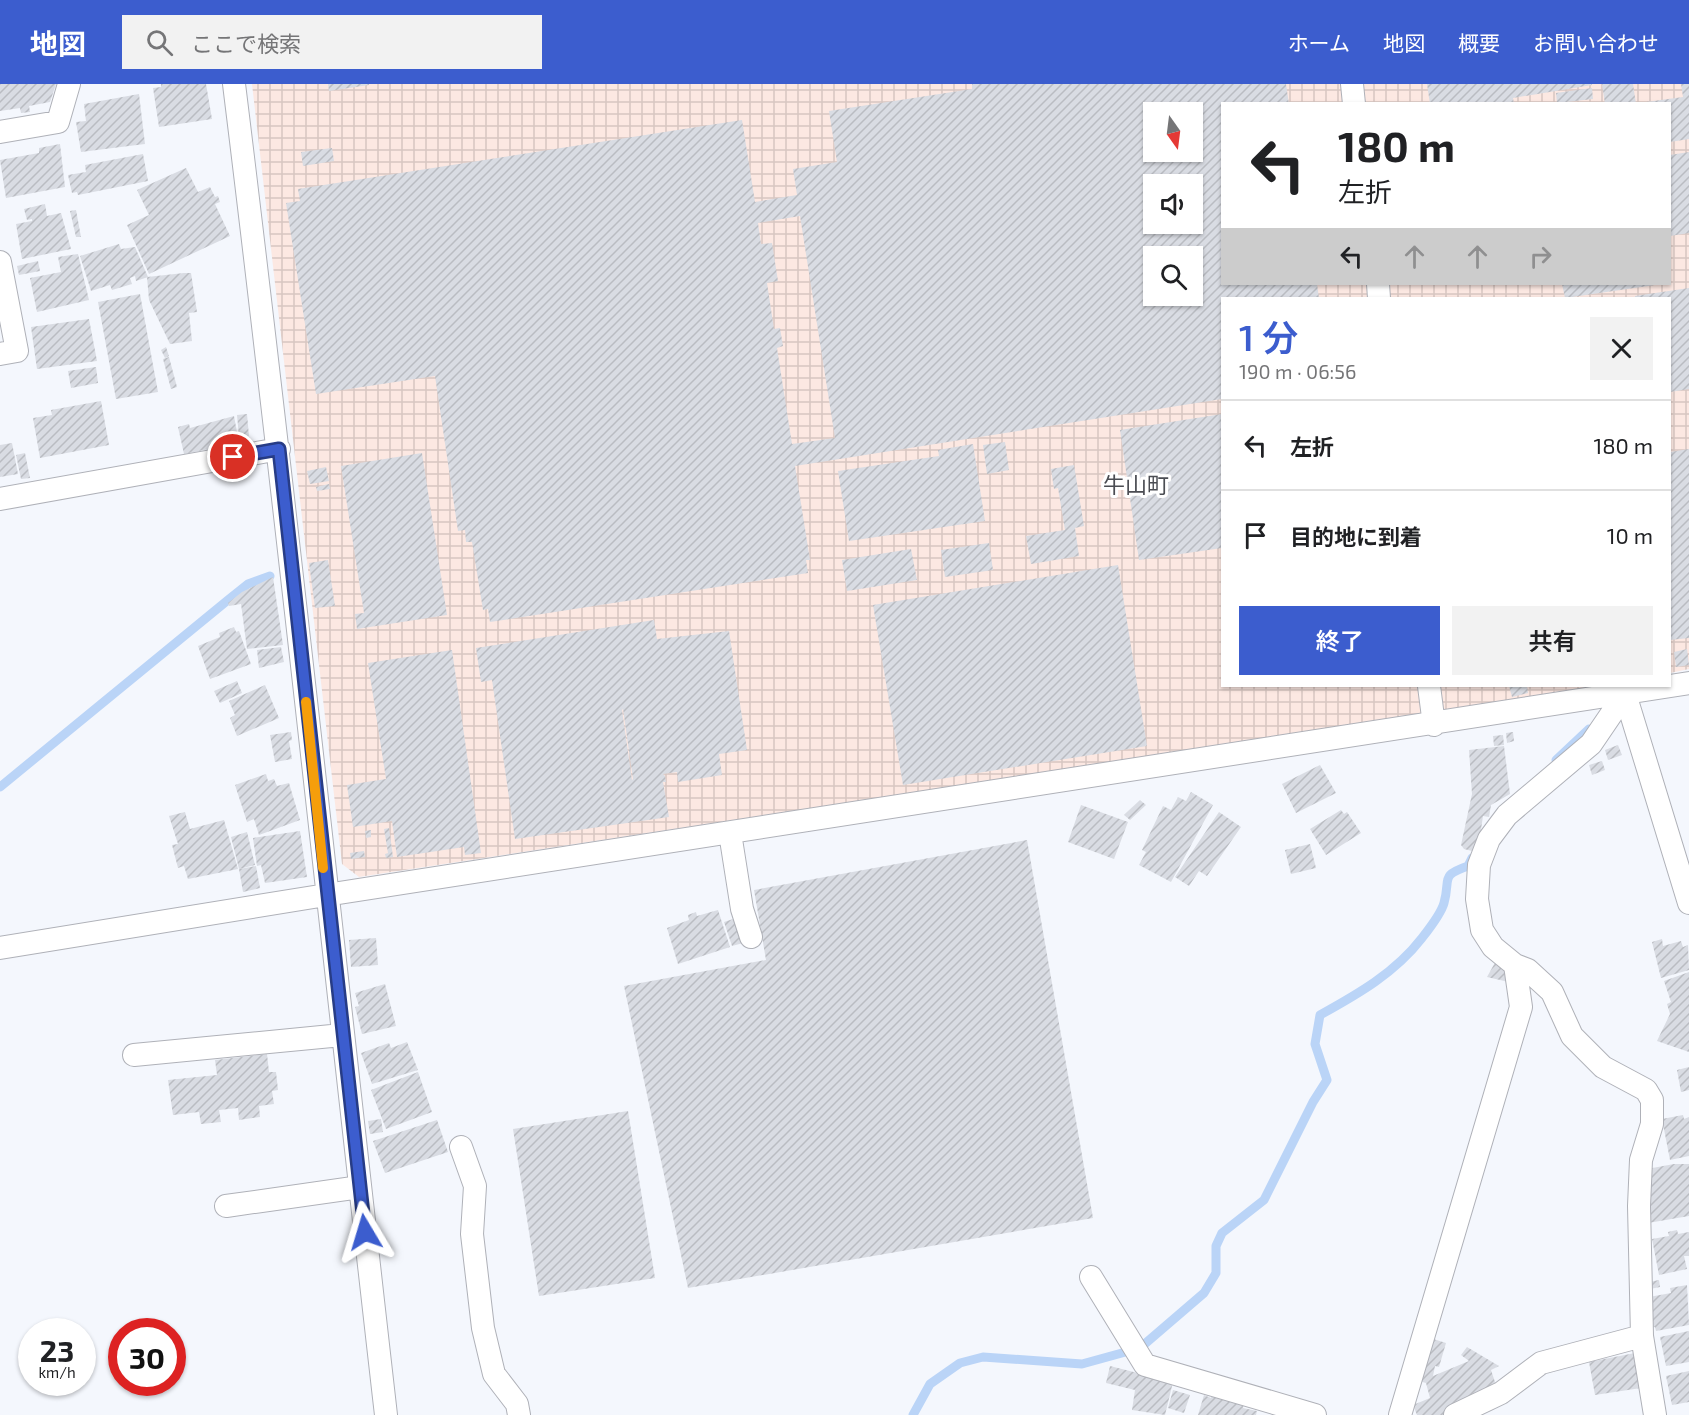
<!DOCTYPE html>
<html lang="ja">
<head>
<meta charset="utf-8">
<style>
	:root { --surface:#fff; --page:#f2f2f2; --text:#202124; --muted:#757577; --line:#e0e0e0; --accent:#3c5dce }
	body { margin:0; font-family:"Exo 2","Noto Sans JP",sans-serif; background:var(--page); color:var(--text); height:100vh; display:flex; flex-direction:column; font-size:22px; white-space:nowrap }
	* { box-sizing:border-box; margin:0 }
	p { font-size:20px; color:var(--muted) }
	.icon { flex:none; width:33px; height:33px; fill:none; stroke:currentColor; stroke-width:2; stroke-linecap:round; stroke-linejoin:round }
	.map { position:relative; flex:1; overflow:hidden }
	.panel { position:absolute; left:1221px; top:213px; width:450px; height:390px; display:flex; flex-direction:column; background:var(--surface); border-radius:0px; box-shadow:0 2px 4px #0004 }
	.panel>* { flex:none }
	.guide { position:absolute; left:1221px; top:18px; width:450px; height:183px; border-radius:0px; box-shadow:0 2px 4px #0004; background:#fff; color:var(--text); overflow:hidden }
	.needle { width:39px; rotate:166deg }
	.buttons { position:absolute; left:1143px; top:18px; display:grid; gap:12px }
	.buttons a { display:grid; place-items:center; width:60px; height:60px; border-radius:0px; background:var(--surface); box-shadow:0 2px 4px #0004; font-size:30px }
	.speed { position:absolute; left:18px; top:1234px; display:flex; gap:12px; font-size:30px; font-weight:700; text-align:center }
	.speed>* { display:grid; place-content:center; width:78px; height:78px; border-radius:50%; background:var(--surface); box-shadow:0 2px 4px #0004; line-height:1 }
	.speed small { font-size:15px; font-weight:400 }
	.speed .limit { border:9px solid #d22; background:#fff; color:#111 }
	.pin { position:absolute; display:grid; place-items:center; width:51px; height:51px; color:#fff; margin:-26px; border:3px solid #fff; border-radius:50%; box-shadow:0 2px 6px #0007 }
	.me { position:absolute; width:66px; margin:-33px; rotate:353deg; stroke-linejoin:round; filter:drop-shadow(0 0 4px #0008) }
	.turn { display:flex; align-items:center; gap:21px; height:126px; padding:0 18px; font-size:27px }
	.turn .icon { width:78px; height:78px; stroke-width:2.5 }
	.turn b { display:block; font-size:42px; line-height:51px }
	.lanes { display:flex; align-items:center; height:57px; padding:0 18px; background:#0003; justify-content:center; gap:30px; direction:ltr }
	.lanes .off { opacity:.35 }
	.round { display:grid; place-items:center; flex:none; width:63px; height:63px; border-radius:0px; background:var(--page) }
	.head { display:flex; align-items:center; justify-content:space-between; height:102px; padding:0 18px }
	h1 { font-size:36px; font-weight:600; line-height:45px; color:var(--accent) }
	.cta { display:flex; gap:12px; margin-top:auto; padding:12px 18px }
	.cta a { flex:1; height:69px; border-radius:0px; background:var(--accent); color:#fff; font-size:24px; font-weight:600; line-height:69px; text-align:center }
	.cta a+a { background:var(--page); color:var(--text) }
	ul { padding:0; list-style:none }
	li { display:flex; align-items:center; gap:18px; height:90px; padding:0 18px; border-top:2px solid var(--line) }
	li div { flex:1 }
	li b { display:block; font-size:22px }
	li em { font-style:normal }
	header { display:flex; align-items:center; gap:36px; box-sizing:border-box; height:84px; padding:0 30px; background:var(--accent); color:#fff }
	header strong { font-size:28px }
	nav { display:flex; gap:33px; margin-inline-start:auto; font-size:21px }
	.search { width:420px; height:54px; background:var(--page); display:flex; align-items:center; gap:15px; box-sizing:border-box; padding:0 21px; border-radius:0px; color:var(--muted); font-size:22px }
	.map>svg:first-child { display:block }
</style>
</head>
<body>
<header>
<strong>地図</strong>
<div class="search"><svg class="icon" aria-label="search" viewBox="0 0 24 24"><circle cx="10" cy="10" r="6"/><path d="M15 15l6 6"/></svg>ここで検索</div>
<nav><a>ホーム</a><a>地図</a><a>概要</a><a>お問い合わせ</a></nav>
</header>
<div class="map">
<svg width="1689" height="1331" viewBox="0 0 1689 1331">
	<defs>
		<pattern id="industrial-grid" width="8" height="8" patternUnits="userSpaceOnUse" patternTransform="scale(1.5)"><rect width="8" height="8" fill="#fce8e2"/><path d="M0 4h8M4 0v8" fill="none" stroke="#d7c6c1"/></pattern>
		<pattern id="building-hatch" width="6" height="6" patternUnits="userSpaceOnUse" patternTransform="scale(1.5)"><rect width="6" height="6" fill="#d9dce3"/><path d="M-1 1l2-2M0 6l6-6M5 7l2-2" fill="none" stroke="#babcc2"/></pattern>
	</defs>
	<rect width="100%" height="100%" fill="#f4f7fd"/>
	<path fill="url(#industrial-grid)" fill-rule="evenodd" d="M252,0h1437v585l-19,4v-375h-448v388h373l-140,24 -1096,167 -17,-13zM1222,20h448v180h-448zM1154,28h38v40h-38zM1154,100h38v40h-38zM1154,172h38v40h-38z"/>
	<g fill="none" stroke-linecap="round" stroke-linejoin="round">
		<path stroke="#bad4f7" stroke-width="9" d="M1556,676l33,-31
			M0,703l228,-187 20,-16 22,-8
			M913,1331l17,-31 30,-21 23,-6 99,7 58,-16 64,-55 12,-20v-27l6,-13 42,-33 49,-98 14,-22 -12,-36 5,-29c38,-21 75,-42 102,-77 7,-9 19,-24 22,-35 7,-24 -5,-27 24,-37l4,-8"/>
	</g>
	<path fill="url(#building-hatch)" fill-rule="evenodd" d="M0,0h56l-6,18 -21,4 1,6 -9,1 -1,-5 -20,3z
		M161,0h45l6,35 -53,8 -6,-39 8,-1z
		M328,0h41v1l-40,6z
		M972,0h314l3,20h-67v180h95l2,14h-97v101l-427,67 15,94h-4l2,13 -318,49 -2,-13 -5,1 -11,-68h-6l-1,-12 -7,1 -23,-155 -119,18 -30,-191 14,-2 -2,-12 444,-69 13,82 42,-7 -4,-26 44,-7 -8,-51 143,-22zM1154,28h38v40h-38zM1154,100h38v40h-38zM800,132l35,222 -43,6 -15,-96 6,-2 -3,-18 -6,1 -7,-46 11,-2 -6,-38 -11,1 -3,-21zM1154,172h38v40h-38z
		M1427,0h165v1l-79,13 1,6h-84z
		M1602,0h31l3,20h-31z
		M1681,0h8v55l-19,3v-38l-24,-2 37,-5z
		M1592,4l1,11 -36,4 -1,-10z
		M139,10l6,50 -64,8 -5,-30 10,-1 -2,-17z
		M60,60l5,43 -59,11 -6,-38 39,-7v-5z
		M332,64l2,13 -31,5 -2,-14z
		M1689,68v81l-19,3v-81z
		M143,70l5,27 -70,14 -1,-3 -5,1 -4,-18 18,-3 -1,-7z
		M186,84l12,24 12,-5 5,10 3,-1 2,6 -5,2 15,32 -81,38 -22,-49 22,-10 -12,-25z
		M45,120l2,12 14,-3 10,36 -49,10 -6,-35 16,-3v-2l-5,1 -3,-11z
		M76,126l5,27h-5l-6,-26z
		M119,160l2,5 14,-2 13,30 -12,4 -1,-5 -5,2 2,6 -20,6 -2,-5 -19,6 -11,-35z
		M78,170l11,46 -52,12 -7,-34 31,-6 -3,-15z
		M38,177l2,10 -21,4 -2,-9z
		M184,189h7l6,39 -8,1 3,28 -22,3 -21,-44 -2,-23z
		M1562,200h93v1l-90,13z
		M1689,204v101l-19,3v-94h-35v-2z
		M140,210l18,98 -42,7 -18,-97z
		M89,235l8,42 -60,8 -6,-42z
		M166,263l3,9 -4,2 -4,-8z
		M169,273l8,30 -6,2 -8,-30z
		M96,283l2,16 -27,5 -3,-17z
		M101,317l8,44 -69,13 -7,-40 19,-3 -1,-5z
		M247,330l2,22 -10,1 -2,-22z
		M1222,330v134l-83,12 -19,-130z
		M234,332l5,27 -55,11 -6,-27 11,-3 1,4z
		M1005,358l4,28 -22,4 -4,-29z
		M12,359l6,31 -18,3v-32z
		M973,360l12,77 -136,20 -11,-70 101,-15 -1,-6z
		M1689,365v189l-19,2v-188z
		M25,369l5,25 -9,1 -5,-24z
		M422,369l25,162 -90,14 -2,-15 9,-1 -23,-147z
		M1074,381l10,61 -9,2 4,28 -48,8 -5,-28 39,-6 -7,-42 -4,1 -3,-20z
		M326,383l3,14 -19,3 -3,-13z
		M329,400l1,5 -13,2 -1,-4z
		M989,459l4,27 -48,7 -4,-27z
		M911,465l6,31 -70,11 -5,-31z
		M328,476l7,46 -20,2 -6,-45z
		M1118,481l29,181 -244,39 -30,-180z
		M273,493l10,68 -36,4 -6,-45 -12,2 -1,-3 14,-11z
		M654,536l3,19 72,-8 18,119 -28,4 3,21 -44,7 -1,-10 -14,2 2,2 1,6h-3l6,35 -154,22 -23,-159 -11,2 -5,-34zM623,625l10,70 -1,1 -10,-70z
		M234,543l2,5 3,-1 12,33 -41,15 -12,-33 22,-9 -1,-4z
		M281,563l3,15 -25,6 -2,-18z
		M1687,565l2,16 -13,2 -2,-15z
		M452,566l29,203 -16,2 -1,-8 -67,10 -5,-36 -39,6 -6,-42 39,-6 -18,-116z
		M237,597l5,12 -22,10 -6,-12z
		M265,601l14,33 -42,18 -7,-18 5,-3 -6,-14z
		M1509,602h18l1,7 -16,4z
		M291,648l1,8 -3,1 3,18 -17,3 -5,-27z
		M1513,648l1,9 -7,2 -1,-10z
		M1503,651l1,10 -10,1 -1,-10z
		M1618,661l4,10 -14,5 -3,-10z
		M1504,662l6,48 -19,11 -2,12 -6,-1 -3,20 -8,15 -8,-2 -3,-4 11,-51 -3,-44z
		M1602,677l3,9 -13,5 -3,-10z
		M1320,681l16,28 -40,20 -14,-29z
		M266,690l2,7 6,-2 3,7 12,-3 11,37 -41,15 -5,-16 -7,3 -12,-37z
		M1191,708l22,13 -42,77 -32,-17 7,-13 -4,-2 21,-44 8,4 7,-13 8,4z
		M1140,716l6,5 -16,15 -6,-5z
		M1081,721l47,17 -14,37 -46,-17z
		M1341,726l3,4 3,-2 14,21 -35,22 -16,-26z
		M185,728l5,17 34,-9 14,49 -50,10 -4,-13 -6,2 -6,-23 6,-1 -9,-28z
		M1219,728l22,15 -34,49 -8,-5 -10,15 -14,-9z
		M389,744l4,29 -7,1 -1,-4 3,-1 -4,-24z
		M371,746v7l-5,1 -1,-7z
		M300,747l7,46 -42,6 -4,-18 -4,1 -4,-28z
		M247,748l8,33 -16,4 -8,-32z
		M1027,756l66,378 -405,70 -64,-302 142,-26 -12,-70z
		M1310,760l6,24 -25,6 -6,-24z
		M364,767l1,6 -14,2 -1,-6z
		M256,782l4,22 -17,4 -4,-23z
		M718,826l12,37 -52,17 -11,-36 22,-8 -1,-5 8,-3 1,4z
		M739,833l8,25 -15,4 -8,-24z
		M376,854l2,27 -27,2 -2,-27z
		M1662,855l1,7 18,-5 2,6 5,-2 1,25 -28,8 -9,-36z
		M1497,875l16,24 -26,-6z
		M1689,888v80l-32,-11 13,-27 -3,-10 4,-2 -7,-21z
		M385,900l11,42 -34,8 -7,-27 4,-1 -4,-13z
		M407,958l11,28 -46,14 -11,-31 28,-10 2,5z
		M267,970l2,18h7l2,18 -6,1 2,13 -15,2 1,11 -21,3 -1,-12 -19,2 2,12 -20,2 -2,-12 -26,3 -5,-35 49,-5 -2,-15z
		M1689,983v23l-8,2 -4,-22z
		M418,988l14,40 -46,17 -15,-39z
		M628,1027l27,167 -116,18 -26,-167z
		M1683,1031l1,4 5,-2v39l-19,4 -8,-41z
		M381,1035l2,13 -13,2 -2,-13z
		M437,1036l11,32 -63,21 -12,-32z
		M1674,1080h15v52l-41,7 -1,-54z
		M1677,1146l1,4 11,-2v24h-5l3,13 -28,6 -7,-36 17,-3 -1,-4z
		M1659,1196l1,7 -10,2 -1,-7z
		M1687,1201l2,40 -33,6 -1,-4 -5,1 -1,-31 22,-4 -1,-5z
		M1689,1247v31l-23,4 -6,-29z
		M1427,1253l19,6 -7,24 -4,-1 -2,10 36,-15 -8,-6 6,-8 32,19 -8,4 7,21 -55,24h-26l-4,-10 17,-7 -4,-15 -11,-3z
		M1635,1269l6,35 -46,7 -6,-33z
		M1110,1282l63,16 -8,33 -33,-5 3,-20 -29,-7z
		M1689,1287v31l-17,3 -6,-29z
		M1173,1306l17,5 -6,18 -16,-5z
		M1212,1310l32,9 -1,5 14,3 -1,4h-58l6,-20 7,3z"/>
	<g fill="none" stroke-linecap="round" stroke-linejoin="round">
		<defs>
			<path id="street" d="M234,0c55,443 101,887 152,1331
				M1352,0l2,20
				M0,48l58,-10 11,-38
				M0,178l17,89 -17,3
				M1378,200l1,14
				M0,415l279,-50
				M1429,602l5,39
				M1625,610l-34,50 -84,71 -18,24 -10,26 -2,34 5,31 11,17 22,18 13,5 24,22 20,44 31,31 43,23 6,10v24l-11,36 -2,46 3,130 13,79
				M1625,610l64,209
				M730,749l12,76 9,28
				M0,864l326,-53 1363,-212
				M134,971l208,-20
				M461,1063l14,39 -3,48 11,94 11,46 23,30 2,11
				M226,1122l134,-19
				M1091,1193l54,88 170,50
				M1400,1331l121,-408 -6,-42
				M1455,1331l46,-22 40,-30 101,-27"/>
		</defs>
		<use href="#street" stroke="#afb1b8" stroke-width="24"/>
		<use href="#street" stroke="#fff" stroke-width="22"/>
	</g>
	<g fill="none" stroke-linecap="round" stroke-linejoin="round">
		<defs>
			<path id="route" d="M233,373l46,-8 86,783"/>
		</defs>
		<use href="#route" stroke="#273c86" stroke-width="15"/>
		<use href="#route" stroke="#3c5dce" stroke-width="10"/>
		<path stroke="#f59e0b" stroke-width="10" d="M306,618l17,166"/>
	</g>
	<g text-anchor="middle" dominant-baseline="central" stroke-width="6" stroke-linejoin="round" paint-order="stroke">
		<g font-size="22" fill="#4b4d53" stroke="#fff">
			<text x="1136" y="400">牛山町</text>
		</g>
	</g>
</svg>
<div class="buttons">
<a><svg class="needle" viewBox="-14 -14 28 28"><path d="M0-13l5 13h-10z" fill="#e53935"/><path d="M0 13l5-13h-10z" fill="#757577"/></svg></a>
<a><svg class="icon" aria-label="sound" viewBox="0 0 24 24"><path d="M4 9h4l5-4v14l-5-4H4zM17 9q2 3 0 6"/></svg></a>
<a><svg class="icon" aria-label="search" viewBox="0 0 24 24"><circle cx="10" cy="10" r="6"/><path d="M15 15l6 6"/></svg></a>
</div>
<div class="speed"><div>23<small>km/h</small></div><div class="limit">30</div></div>
<div class="pin" style="left:233px;top:373px;background:#d93025"><svg class="icon" aria-label="arrive" viewBox="0 0 24 24"><path d="M6 21V4h12l-3 4 3 4H6"/></svg></div>
<svg class="me" style="left:365px;top:1148px" viewBox="-20 -20 40 40"><path d="M0-17L14 15 0 8-14 15z" fill="#3c5dce" stroke="#fff" stroke-width="4"/></svg>
<div class="guide">
<div class="turn"><svg class="icon" aria-label="left" viewBox="0 0 24 24"><path d="M17 20v-9H6M10 6l-5 5 5 5"/></svg><div><b>180 m</b>左折</div></div>
<div class="lanes"><svg class="icon" aria-label="left" viewBox="0 0 24 24"><path d="M17 20v-9H6M10 6l-5 5 5 5"/></svg><svg class="icon off" aria-label="ahead" viewBox="0 0 24 24"><path d="M12 20V5M6 11l6-6 6 6"/></svg><svg class="icon off" aria-label="ahead" viewBox="0 0 24 24"><path d="M12 20V5M6 11l6-6 6 6"/></svg><svg class="icon off" aria-label="right" viewBox="0 0 24 24"><path d="M7 20v-9h11M14 6l5 5-5 5"/></svg></div>
</div>
<section class="panel">
<div class="head"><div><h1>1 分</h1><p>190 m · 06:56</p></div><a class="round"><svg class="icon" aria-label="close" viewBox="0 0 24 24"><path d="M6 6l12 12M18 6L6 18"/></svg></a></div>
<ul>
<li><svg class="icon" aria-label="left" viewBox="0 0 24 24"><path d="M17 20v-9H6M10 6l-5 5 5 5"/></svg><div><b>左折</b></div><em>180 m</em></li>
<li><svg class="icon" aria-label="arrive" viewBox="0 0 24 24"><path d="M6 21V4h12l-3 4 3 4H6"/></svg><div><b>目的地に到着</b></div><em>10 m</em></li>
</ul>
<div class="cta"><a>終了</a><a>共有</a></div>
</section>
</div>
</body>
</html>
